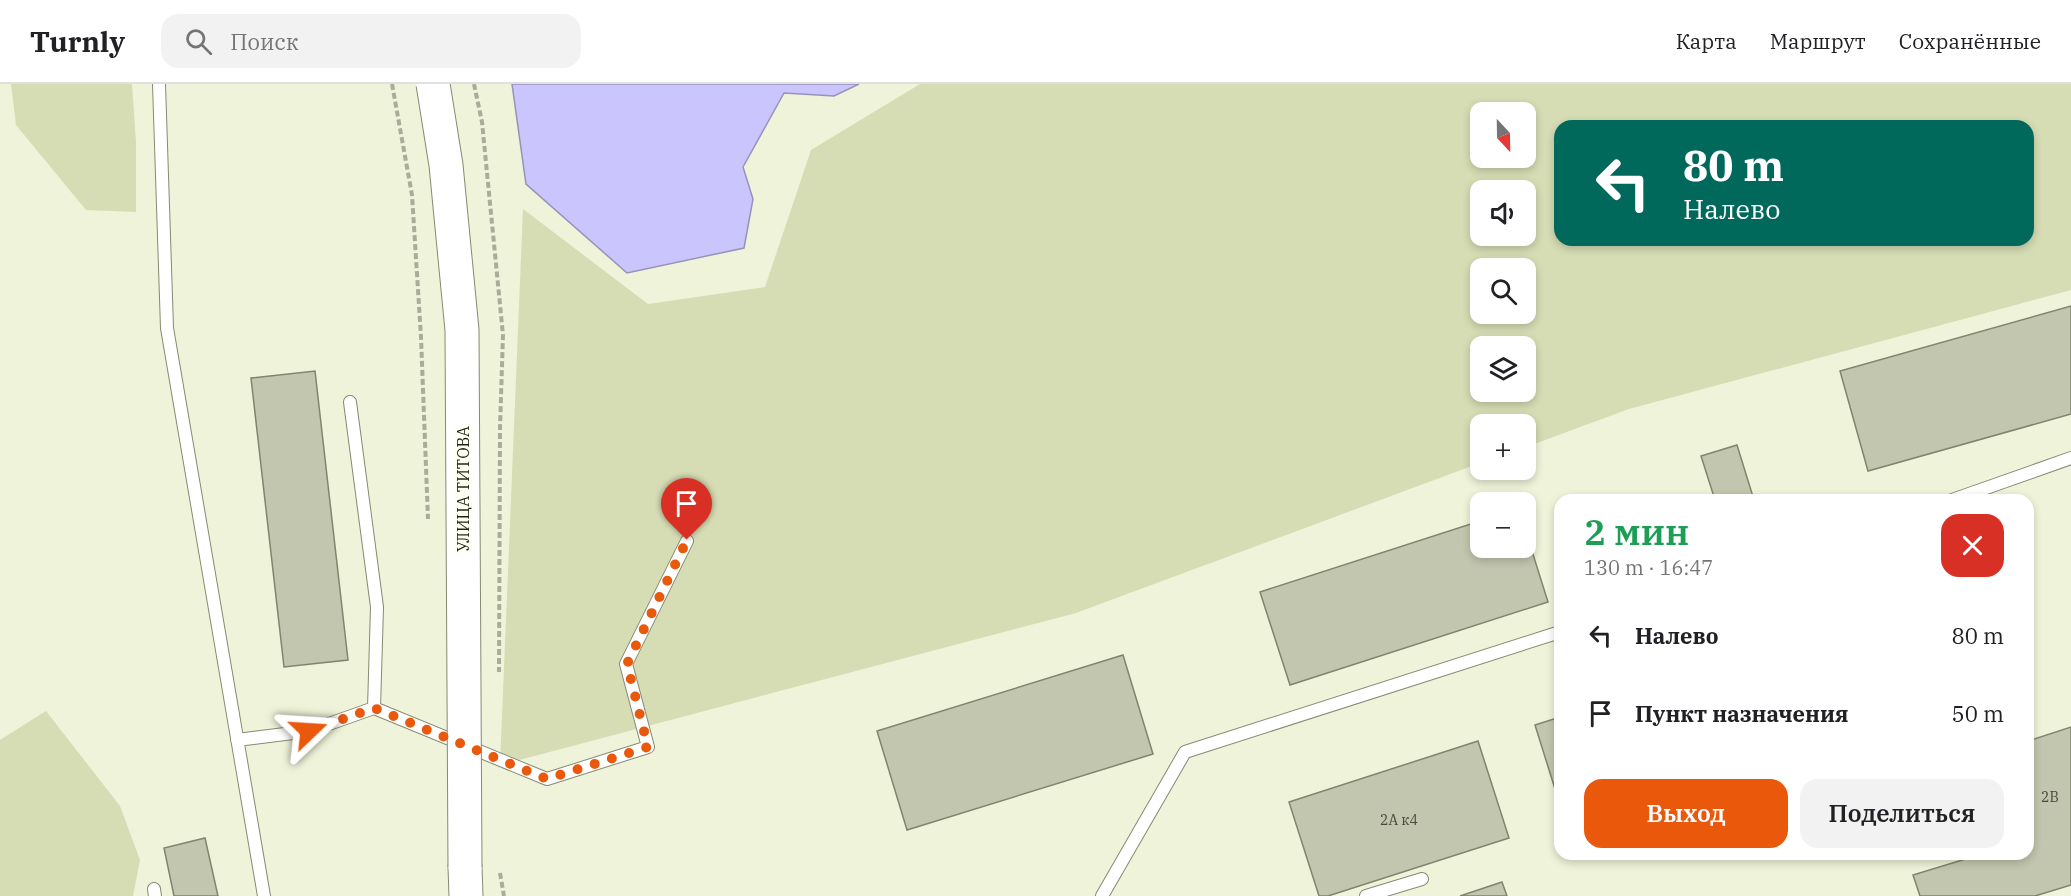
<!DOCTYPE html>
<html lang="ru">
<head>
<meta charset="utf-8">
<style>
	:root { --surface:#fff; --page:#f2f2f2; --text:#202124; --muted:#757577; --line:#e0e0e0; --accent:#ea580c }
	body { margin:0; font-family:"IBM Plex Serif",serif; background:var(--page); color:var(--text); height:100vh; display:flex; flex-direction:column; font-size:22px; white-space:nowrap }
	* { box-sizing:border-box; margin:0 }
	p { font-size:20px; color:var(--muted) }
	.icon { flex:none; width:33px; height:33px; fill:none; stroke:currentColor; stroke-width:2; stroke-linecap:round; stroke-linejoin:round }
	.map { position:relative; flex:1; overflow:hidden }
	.side { position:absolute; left:1554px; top:410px; width:480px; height:366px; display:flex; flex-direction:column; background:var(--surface); border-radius:18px; box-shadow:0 3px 9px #0003 }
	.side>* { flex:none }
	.top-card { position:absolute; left:1554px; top:36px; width:480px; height:126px; border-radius:18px; box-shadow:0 3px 9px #0003; background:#00695c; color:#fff; overflow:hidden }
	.needle { width:39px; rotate:158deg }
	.buttons { position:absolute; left:1470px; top:18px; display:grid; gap:12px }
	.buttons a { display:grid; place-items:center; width:66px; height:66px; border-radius:12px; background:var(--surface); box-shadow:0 3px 9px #0003; font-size:30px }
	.pin { position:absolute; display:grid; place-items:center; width:51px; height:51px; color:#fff; margin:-62px -26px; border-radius:50% 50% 50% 0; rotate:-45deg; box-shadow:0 0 6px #0007 }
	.pin .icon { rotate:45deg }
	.me { position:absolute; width:66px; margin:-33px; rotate:70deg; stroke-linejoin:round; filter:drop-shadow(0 0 4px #0008) }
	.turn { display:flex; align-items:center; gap:21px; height:126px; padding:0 30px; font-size:27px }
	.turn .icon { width:78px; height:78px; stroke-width:2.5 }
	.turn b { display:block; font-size:42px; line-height:51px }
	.round { display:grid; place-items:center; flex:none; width:63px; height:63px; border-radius:18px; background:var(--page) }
	.summary { display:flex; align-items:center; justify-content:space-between; height:102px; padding:0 30px }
	h1 { font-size:36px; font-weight:600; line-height:45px; color:#1e9e55 }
	.primary-button { display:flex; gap:12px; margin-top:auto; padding:12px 30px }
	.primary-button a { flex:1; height:69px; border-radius:18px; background:var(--accent); color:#fff; font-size:24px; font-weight:600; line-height:69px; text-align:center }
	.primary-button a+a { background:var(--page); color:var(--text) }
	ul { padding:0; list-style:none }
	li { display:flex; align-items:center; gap:18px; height:78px; padding:0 30px }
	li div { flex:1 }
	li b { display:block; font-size:22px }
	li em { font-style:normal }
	header { display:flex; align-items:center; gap:36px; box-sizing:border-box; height:84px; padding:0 30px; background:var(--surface); border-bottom:2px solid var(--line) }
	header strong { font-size:28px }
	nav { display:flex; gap:33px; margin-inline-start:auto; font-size:21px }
	.search { width:420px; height:54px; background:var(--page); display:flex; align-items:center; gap:15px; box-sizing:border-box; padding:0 21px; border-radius:18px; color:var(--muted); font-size:22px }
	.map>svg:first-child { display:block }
</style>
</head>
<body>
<header>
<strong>Turnly</strong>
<div class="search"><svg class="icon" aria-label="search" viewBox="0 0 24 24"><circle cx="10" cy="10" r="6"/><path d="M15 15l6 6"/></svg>Поиск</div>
<nav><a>Карта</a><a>Маршрут</a><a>Сохранённые</a></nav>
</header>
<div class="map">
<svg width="2071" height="812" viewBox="0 0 2071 812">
	<rect width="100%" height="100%" fill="#eff3d9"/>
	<path fill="#d6dcb3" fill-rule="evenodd" d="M11,0h121l4,58v70l-50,-2 -70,-85z
		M920,0h1151v206l-442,119 -103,38v-23h-46v39l-404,150 -576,152 23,-556 125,95 117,-17 46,-137zM1480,28h46v46h-46zM1560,42h468v114h-468zM1480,106h46v46h-46zM1480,184h46v46h-46zM1480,262h46v46h-46z
		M46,627l74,95 20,54 -7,36h-133v-156z"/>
	<path fill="#cbc5fe" stroke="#9793b8" stroke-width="1.5" d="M512,0h347l-25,12 -50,-3 -41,74 10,32 -9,49 -117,25 -101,-89z"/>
	<path fill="#c3c6ae" stroke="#80846d" stroke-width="1.5" d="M2071,222v108l-203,57 -28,-100z
		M315,287l33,289 -64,7 -33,-289z
		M1737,361l17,55h-39l-14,-44z
		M1480,437v27h46v-16l22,70 -258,83 -30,-93z
		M1123,571l30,99 -246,76 -30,-99z
		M1560,633v88l-25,-80z
		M2071,643v158l-36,11h-115l-7,-21 69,-21h46v-113z
		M1478,657l31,97 -181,58h-9l-30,-94z
		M205,754l13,58h-44l-10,-48z
		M1502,798l5,14h-47z"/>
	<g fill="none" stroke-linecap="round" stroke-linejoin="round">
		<defs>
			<path id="service" d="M159,0l8,244 97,568
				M1952,416l119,-42
				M374,624l173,71 101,-32 -22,-83 61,-123
				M237,656l72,-9 65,-23 3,-101 -27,-205
				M154,805l1,7
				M1102,812l83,-144 375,-120
				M1366,812l56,-17"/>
			<path id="secondary" d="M465,783l1,29"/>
		</defs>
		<use href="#service" stroke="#868a73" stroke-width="14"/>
		<use href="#secondary" stroke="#868a73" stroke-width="35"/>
		<path stroke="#a9ac98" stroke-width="4" stroke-dasharray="6 3" stroke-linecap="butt" d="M500,789l4,23"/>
		<use href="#service" stroke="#fff" stroke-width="12"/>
		<use href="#secondary" stroke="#fff" stroke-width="33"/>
		<defs>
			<path id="secondary-bridge" d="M433,0l13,81 16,165 3,537"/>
		</defs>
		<use href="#secondary-bridge" stroke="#868a73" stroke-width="35" stroke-linecap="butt"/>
		<path stroke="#a9ac98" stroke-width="4" stroke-dasharray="6 3" stroke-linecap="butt" d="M392,0l20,111 9,142 7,182
			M474,0l8,38 21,213 -3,93 -1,244"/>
		<use href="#secondary-bridge" stroke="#fff" stroke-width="33"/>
	</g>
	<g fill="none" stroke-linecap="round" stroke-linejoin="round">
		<path stroke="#ea580c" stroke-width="10" stroke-dasharray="0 18" d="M309,647l65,-23 173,71 101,-32 -21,-83 60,-124"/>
	</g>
	<g text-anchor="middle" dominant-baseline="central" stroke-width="6" stroke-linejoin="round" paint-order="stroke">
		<g font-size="14" fill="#47493c">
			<text x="2050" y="713">2В</text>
			<text x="1399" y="736">2А к4</text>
		</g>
		<g font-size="16" fill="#1e1f16" stroke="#fdfff0">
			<text transform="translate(463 405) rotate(-90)">УЛИЦА ТИТОВА</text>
		</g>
	</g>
</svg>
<div class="buttons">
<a><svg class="needle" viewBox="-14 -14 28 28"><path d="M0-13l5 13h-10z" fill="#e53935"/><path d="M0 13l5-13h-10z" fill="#757577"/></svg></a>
<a><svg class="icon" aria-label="sound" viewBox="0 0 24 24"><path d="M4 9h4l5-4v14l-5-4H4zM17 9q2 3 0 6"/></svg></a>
<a><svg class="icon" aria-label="search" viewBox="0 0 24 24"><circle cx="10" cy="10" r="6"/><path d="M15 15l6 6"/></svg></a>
<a><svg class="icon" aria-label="layers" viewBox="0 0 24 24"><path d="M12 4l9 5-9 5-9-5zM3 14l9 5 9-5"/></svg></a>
<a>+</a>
<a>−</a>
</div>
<div class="pin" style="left:687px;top:456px;background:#d93025"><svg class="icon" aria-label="arrive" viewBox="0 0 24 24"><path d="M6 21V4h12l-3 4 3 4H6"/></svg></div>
<svg class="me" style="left:309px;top:647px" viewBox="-20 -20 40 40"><path d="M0-17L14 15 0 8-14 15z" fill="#ea580c" stroke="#fff" stroke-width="4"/></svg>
<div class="top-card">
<div class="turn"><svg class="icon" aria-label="left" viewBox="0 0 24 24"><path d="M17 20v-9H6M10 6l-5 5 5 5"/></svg><div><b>80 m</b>Налево</div></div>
</div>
<section class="side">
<div class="summary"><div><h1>2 мин</h1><p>130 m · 16:47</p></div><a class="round" style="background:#d93025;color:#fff"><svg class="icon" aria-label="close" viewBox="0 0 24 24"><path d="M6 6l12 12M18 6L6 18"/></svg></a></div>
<ul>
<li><svg class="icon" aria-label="left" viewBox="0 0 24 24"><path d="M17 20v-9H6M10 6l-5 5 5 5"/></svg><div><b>Налево</b></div><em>80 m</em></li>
<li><svg class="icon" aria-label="arrive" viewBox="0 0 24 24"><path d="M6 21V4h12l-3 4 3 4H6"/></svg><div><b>Пункт назначения</b></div><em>50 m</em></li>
</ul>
<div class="primary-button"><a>Выход</a><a>Поделиться</a></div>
</section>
</div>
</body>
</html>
